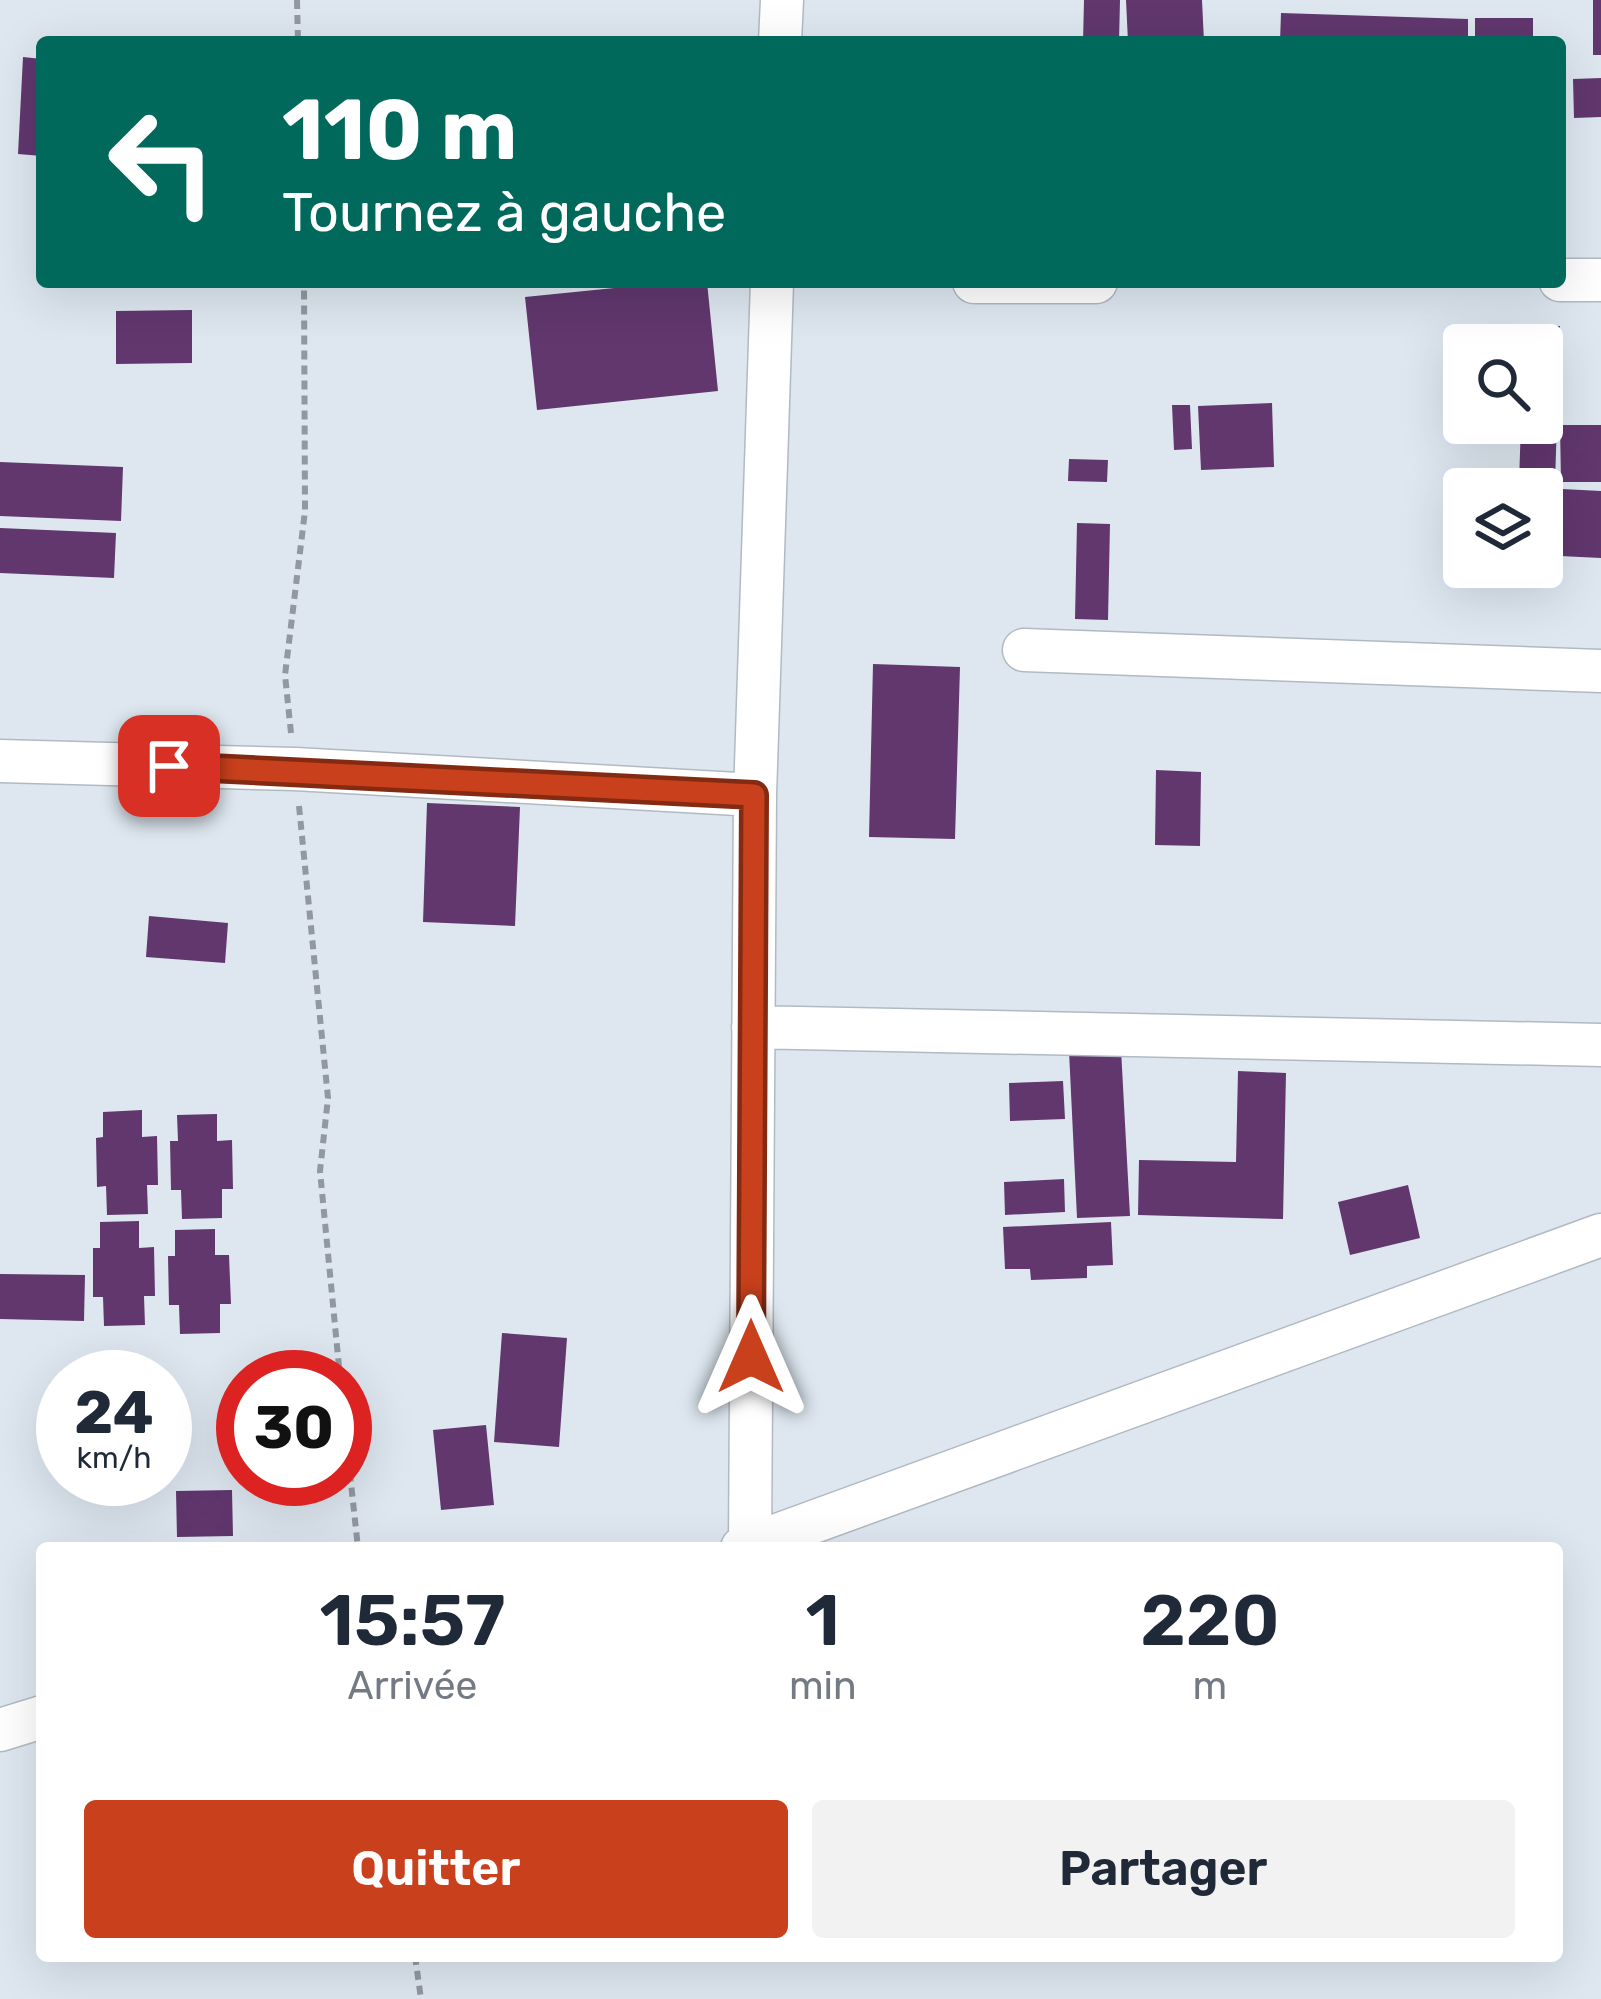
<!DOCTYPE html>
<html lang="fr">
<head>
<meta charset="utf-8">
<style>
	:root { --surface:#fff; --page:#f2f2f3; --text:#1f2937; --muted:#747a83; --accent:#c9401c }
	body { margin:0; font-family:Rubik,sans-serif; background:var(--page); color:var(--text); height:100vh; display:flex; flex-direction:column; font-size:45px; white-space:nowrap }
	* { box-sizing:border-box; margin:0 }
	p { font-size:39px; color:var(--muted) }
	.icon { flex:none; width:66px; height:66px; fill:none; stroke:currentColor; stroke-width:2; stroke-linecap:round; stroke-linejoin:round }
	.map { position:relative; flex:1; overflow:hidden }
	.panel { position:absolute; left:36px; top:1542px; width:1527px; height:420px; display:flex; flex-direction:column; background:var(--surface); border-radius:12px; box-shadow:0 12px 48px #0002 }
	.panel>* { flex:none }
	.banner { position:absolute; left:36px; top:36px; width:1530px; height:252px; border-radius:12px; box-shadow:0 12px 48px #0002; background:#00695c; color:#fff; overflow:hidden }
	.tools { position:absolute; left:1443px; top:324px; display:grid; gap:24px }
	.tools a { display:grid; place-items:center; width:120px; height:120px; border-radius:12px; background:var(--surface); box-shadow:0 12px 48px #0002; font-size:60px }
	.speed { position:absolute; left:36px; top:1350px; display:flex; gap:24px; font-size:60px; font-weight:700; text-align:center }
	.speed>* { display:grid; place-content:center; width:156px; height:156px; border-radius:50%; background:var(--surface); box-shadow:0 12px 48px #0002; line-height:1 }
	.speed small { font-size:30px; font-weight:400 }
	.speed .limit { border:18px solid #d22; background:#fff; color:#111 }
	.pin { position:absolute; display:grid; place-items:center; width:102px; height:102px; color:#fff; margin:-51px; border-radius:24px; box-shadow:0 6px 18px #0006 }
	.me { position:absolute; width:132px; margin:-66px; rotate:0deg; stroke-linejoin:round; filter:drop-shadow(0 0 9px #0008) }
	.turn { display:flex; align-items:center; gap:42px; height:252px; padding:0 48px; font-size:54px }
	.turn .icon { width:156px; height:156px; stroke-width:2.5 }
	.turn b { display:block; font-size:84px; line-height:102px }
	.eta { display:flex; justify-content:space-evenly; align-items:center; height:204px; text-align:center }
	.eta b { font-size:72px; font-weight:600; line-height:84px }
	.cta { display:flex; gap:24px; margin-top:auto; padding:24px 48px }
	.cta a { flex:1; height:138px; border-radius:12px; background:var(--accent); color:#fff; font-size:48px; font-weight:600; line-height:138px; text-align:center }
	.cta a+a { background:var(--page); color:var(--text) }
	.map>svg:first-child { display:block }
</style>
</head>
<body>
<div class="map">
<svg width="1601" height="1999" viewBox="0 0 1601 1999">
	<rect width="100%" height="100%" fill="#dee7f0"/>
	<path fill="#61376e" d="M1084,0h36l-1,42h-36z
		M1126,0h76l2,42h-76z
		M1593,0h8v55h-8z
		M1281,13l187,6v23h-188z
		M1475,18h58v24h-58z
		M23,57l19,2v97l-24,-2z
		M1601,78v39l-27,1 -1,-39z
		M674,282h33l11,109 -181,19 -12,-113z
		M192,310v53l-76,1v-53z
		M1525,325l35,1 -5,157 -36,-1 2,-59h21v-78h-18z
		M1272,403l2,64 -73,3 -3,-64z
		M1172,405h18l2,44 -18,1z
		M1560,425h41v57h-40z
		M1069,459l39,1 -1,22 -39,-1z
		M0,462l123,5 -2,54 -121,-5z
		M1562,489l39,2v67l-41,-2z
		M1077,523l33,1 -2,96 -33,-1z
		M0,528l116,5 -2,45 -114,-5z
		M873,664l87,3 -5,172 -86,-2z
		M1156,770l45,2 -1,74 -45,-1z
		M427,803l93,4 -5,119 -92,-4z
		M149,916l79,7 -3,40 -79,-6z
		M1121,1049l9,167 -53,2 -8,-167z
		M1238,1071l48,2 -3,146 -145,-4 1,-55 97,2z
		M1063,1081l2,38 -55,2 -1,-38z
		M142,1110v27l15,-1 1,49h-11l1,29 -41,1 -1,-29 -9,1 -1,-49 7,-1v-25z
		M217,1114v27l15,-1 1,49h-11v29l-40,1 -1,-29h-10l-1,-49h8l-1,-26z
		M1064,1179l1,33 -60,3 -1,-33z
		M1408,1185l12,53 -70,17 -12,-53z
		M139,1221v27l15,-1 1,49h-11l1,29 -41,1 -1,-29h-10v-49h7v-26z
		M1111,1222l2,43 -26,1v12l-56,2 -1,-11h-25l-2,-42z
		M215,1229v26h14l2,49h-11v29l-40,1 -1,-29h-10l-1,-49h7v-26z
		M0,1274l85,1 -1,46 -84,-2z
		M502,1333l65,5 -8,109 -65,-5z
		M486,1425l8,80 -53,5 -8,-80z
		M232,1490l1,46 -56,1 -1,-46z"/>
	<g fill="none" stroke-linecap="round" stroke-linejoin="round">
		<defs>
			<path id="minor" d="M780,42l2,-42
				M1560,280h41
				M974,282h122
				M1024,650l577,21
				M0,761l295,8 460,26
				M753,1027l848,18
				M750,1545l5,-750 17,-513
				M742,1548l859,-313
				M0,1730l42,-13"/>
		</defs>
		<use href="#minor" stroke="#b1bac2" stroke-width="45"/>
		<path stroke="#91989f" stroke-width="6" stroke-dasharray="9 6" stroke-linecap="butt" d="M297,0l1,42
			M291,733l-6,-58 20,-164 -1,-229
			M299,806l29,292 -8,73 20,206
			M345,1428l13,120
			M415,1956l6,43"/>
		<use href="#minor" stroke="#fff" stroke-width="42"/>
	</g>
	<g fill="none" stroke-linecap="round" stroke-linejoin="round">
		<defs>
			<path id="route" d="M169,766l585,29 -3,562"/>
		</defs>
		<use href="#route" stroke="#832a12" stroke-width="30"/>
		<use href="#route" stroke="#c9401c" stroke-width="21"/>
	</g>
</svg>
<div class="tools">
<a><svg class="icon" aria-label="search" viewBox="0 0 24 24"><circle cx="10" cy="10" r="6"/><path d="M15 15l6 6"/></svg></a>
<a><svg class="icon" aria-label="layers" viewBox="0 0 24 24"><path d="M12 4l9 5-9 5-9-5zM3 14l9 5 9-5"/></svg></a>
</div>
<div class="speed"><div>24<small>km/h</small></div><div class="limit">30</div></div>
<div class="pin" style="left:169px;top:766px;background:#d93025"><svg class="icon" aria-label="arrive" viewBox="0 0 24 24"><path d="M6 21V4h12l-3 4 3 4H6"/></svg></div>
<svg class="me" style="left:751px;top:1357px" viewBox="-20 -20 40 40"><path d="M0-17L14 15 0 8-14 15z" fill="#c9401c" stroke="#fff" stroke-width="4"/></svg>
<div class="banner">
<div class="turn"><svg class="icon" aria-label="left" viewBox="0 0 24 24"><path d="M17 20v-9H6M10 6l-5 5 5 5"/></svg><div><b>110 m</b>Tournez à gauche</div></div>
</div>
<section class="panel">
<div class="eta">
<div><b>15:57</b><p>Arrivée</p></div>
<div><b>1</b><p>min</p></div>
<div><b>220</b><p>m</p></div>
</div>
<div class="cta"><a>Quitter</a><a>Partager</a></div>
</section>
</div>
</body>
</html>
